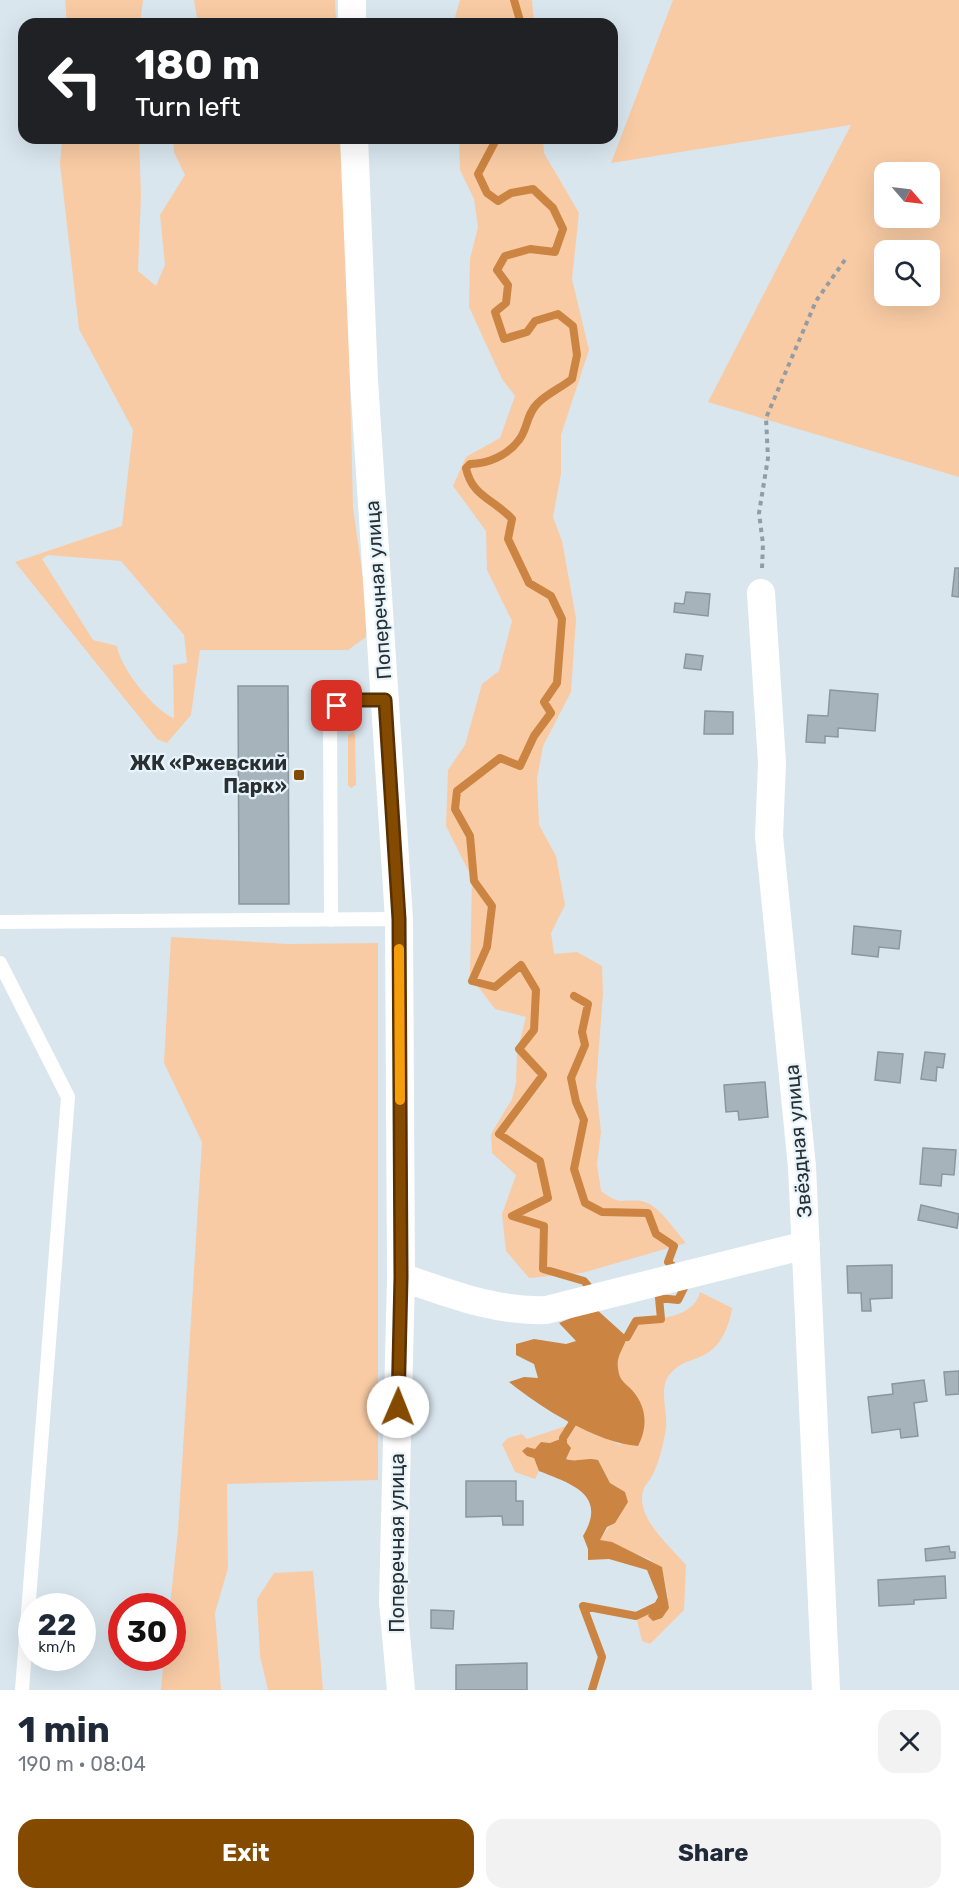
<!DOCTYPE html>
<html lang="en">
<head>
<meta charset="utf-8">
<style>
	:root { --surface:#fff; --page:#f2f2f3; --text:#1f2937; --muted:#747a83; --accent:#844a00 }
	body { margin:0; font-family:Rubik,sans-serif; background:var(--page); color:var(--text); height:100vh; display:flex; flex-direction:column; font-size:22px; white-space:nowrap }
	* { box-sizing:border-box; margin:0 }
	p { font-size:20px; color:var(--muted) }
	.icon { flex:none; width:33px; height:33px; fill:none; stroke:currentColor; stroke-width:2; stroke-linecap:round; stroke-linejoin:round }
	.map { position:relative; height:1690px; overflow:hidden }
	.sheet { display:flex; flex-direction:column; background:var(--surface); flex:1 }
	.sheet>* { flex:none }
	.top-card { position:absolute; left:18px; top:18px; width:600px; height:126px; border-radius:18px; box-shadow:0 6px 24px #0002; background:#202124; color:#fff; overflow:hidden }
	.needle { width:39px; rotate:118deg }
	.buttons { position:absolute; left:874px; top:162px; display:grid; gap:12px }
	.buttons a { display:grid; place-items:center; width:66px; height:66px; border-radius:12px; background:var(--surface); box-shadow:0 6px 24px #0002; font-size:30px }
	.speed { position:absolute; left:18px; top:1593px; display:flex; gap:12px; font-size:30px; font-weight:700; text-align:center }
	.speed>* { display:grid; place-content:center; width:78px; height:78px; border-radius:50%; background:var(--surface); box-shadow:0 6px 24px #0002; line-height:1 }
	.speed small { font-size:15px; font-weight:400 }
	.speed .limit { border:9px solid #d22; background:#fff; color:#111 }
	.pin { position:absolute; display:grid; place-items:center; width:51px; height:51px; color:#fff; margin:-26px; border-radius:12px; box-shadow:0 3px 9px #0006 }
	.me { position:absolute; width:66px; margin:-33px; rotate:1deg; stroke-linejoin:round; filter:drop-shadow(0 0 4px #0008) }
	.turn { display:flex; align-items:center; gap:21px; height:126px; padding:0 18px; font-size:27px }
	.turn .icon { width:78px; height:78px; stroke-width:2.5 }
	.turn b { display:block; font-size:42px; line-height:51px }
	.round { display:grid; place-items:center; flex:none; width:63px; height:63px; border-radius:18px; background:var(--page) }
	.head { display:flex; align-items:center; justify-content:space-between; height:102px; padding:0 18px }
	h1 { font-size:36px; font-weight:700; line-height:45px }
	.primary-button { display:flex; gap:12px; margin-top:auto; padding:12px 18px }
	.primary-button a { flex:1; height:69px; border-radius:18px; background:var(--accent); color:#fff; font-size:24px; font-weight:700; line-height:69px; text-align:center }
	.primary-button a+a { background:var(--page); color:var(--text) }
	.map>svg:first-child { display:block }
</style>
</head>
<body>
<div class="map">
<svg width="959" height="1690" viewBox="0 0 959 1690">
	<rect width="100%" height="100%" fill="#d9e6ee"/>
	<path fill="#f8cba4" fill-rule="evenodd" d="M65,0h78l-3,24h-73z
		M194,0h141l1,24h-138z
		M460,0h72l2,24h-81z
		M673,0h286v477l-251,-75 143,-277 -240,38zM885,172h45v46h-45zM885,250h45v46h-45z
		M62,138h77l2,57 -3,76 18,15 9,-21 -5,-50 25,-40 -11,-23 -1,-14h171l9,369 16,115 -3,15 -18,13h-148l-9,65 -24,28 -10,-4 -142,-177 107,-36 11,-96 -54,-101 -19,-165zM48,555l73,6 63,74 3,28 -14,2 1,53c-19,-6 -55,-52 -57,-72l-24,-6 -51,-81z
		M459,138h84l1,15 35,60 -7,66 17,71 -28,85v39l-8,43 9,24 14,77 -5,74 -28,54 -6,33 2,46 17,31 9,49 -14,28 3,21 23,-2 25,14 1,28 -7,92 5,46 -4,32 4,27c21,15 17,8 40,10 17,2 34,30 45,42l-104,30 -53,5 -23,-27 -4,-37 14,-39 -24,-22 -1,-19 21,-35 4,-16 1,-31 9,-35 -31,-8 -25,-33 2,-98 -26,-52 2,-56 17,-25 17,-61 17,-13 13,-50 -25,-51 -1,-39 -33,-45 13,-29 34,-19 15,-42 -13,-17 -33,-72 1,-48 8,-32 -4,-28 -14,-29z
		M353,732l2,3 1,50 -5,3 -3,-3v-50z
		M171,937l118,7 89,-1v537l-151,4 1,84 -13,45 6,77h-60l3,-32h8v-52h-2l8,-76 24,-388 -38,-79z
		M700,1292l32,16c-2,15 -10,36 -23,44 -15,10 -26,7 -39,22 -12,14 -2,37 -4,54 -2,14 -7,35 -14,48 -2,4 -6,8 -8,12 -11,28 27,59 42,77l-2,45 -34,34 -8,-3 -6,-25 15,-7 -3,7 20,-18 -6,-30 -13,-9 -50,-19 29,-38 -3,-10 -15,-9 -12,-23c-12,-3 -16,2 -25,1 -9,-1 -17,-12 -23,-18l-9,-1 -7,16 5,13 -4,8 -20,-7 -13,-28 6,-6 14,-4 5,5 45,-15 49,21 12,-54c-4,-3 -11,-8 -13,-13 -9,-18 7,-42 16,-57 22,-2 58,-3 64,-29z
		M313,1571l10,119h-55l-8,-34 -3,-57 17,-26z"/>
	<path fill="#cb8441" d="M595,1308l32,29c-3,11 -11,19 -9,31 1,12 6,14 14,22 15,17 16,37 6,56 -41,-3 -97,-38 -129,-64l15,-5 14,1 -4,-14 -18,-9v-11l18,-5 32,5 10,-3 -17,-18z
		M563,1438l8,10 -5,11c11,4 20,-2 32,1l12,23 15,9 3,10 -13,21 -8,4 -7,13 12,2 50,25 7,41 -7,10 -9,3 -5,-5 10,-19 -11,-27 -38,-11 -21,1v-11l-5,-13c25,-42 -12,-52 -44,-65l-5,-13 -7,-2 -5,-5 5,-4 8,2 6,-7 9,1z"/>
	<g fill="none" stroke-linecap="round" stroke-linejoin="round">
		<path stroke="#cb8441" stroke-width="8" d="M514,0l7,24
			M497,138l-19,36 9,19 11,8 13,-8 22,-4 20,19 10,21 -8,23 -25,-3 -25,7 -8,14 11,15 -2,18 -11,9 9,27 23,-7 8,-11 23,-7 15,12 4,29 -5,24c-10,8 -25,15 -34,24 -12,11 -10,26 -19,37 -11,15 -31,24 -49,24l-4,4c6,29 28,31 46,51l-4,20 21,44 22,13 11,23 -5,64 -13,19 7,11 -17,23 -14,30 -20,-8 -43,33 -2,18 15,27 4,45 18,25 -5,41 -15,34 23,6 26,-22 15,25 -2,40 -15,19 24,26 -44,59 41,27 8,37 -36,18 32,10 -1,43 41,12 10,12
			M574,996l14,8 -6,28 3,13 -14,33 5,24 8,18 -10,49 11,34 17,9 46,1 8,21 18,12 -6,16 11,9
			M627,1337l9,-16 25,-2 -2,-21 19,2 9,-18
			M563,1447v-9l14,-22
			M592,1690l10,-33 -19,-51 53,10 25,-12"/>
	</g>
	<path fill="#a7b3ba" stroke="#8b979e" stroke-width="1.5" d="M955,568h4v29l-7,-1z
		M686,592l24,2 -2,22 -34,-4 1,-9 9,1z
		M686,654l17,2 -2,14 -17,-2z
		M238,686h50l1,218h-50z
		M830,690l48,4 -3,37 -37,-3v9l-13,-1v7l-19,-1 2,-27 20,1z
		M705,711l28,1v22h-29z
		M854,926l47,5 -2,18 -20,-2 -1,10 -26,-3z
		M878,1052l25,2 -3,29 -25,-3z
		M925,1052l20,2 -2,14 -6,-1 -1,14 -15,-2z
		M765,1082l3,35 -29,3 -1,-9 -12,1 -2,-27z
		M923,1148l33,2 -2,25 -12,-1 -1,12 -21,-2z
		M921,1205l38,9 -2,14 -39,-8z
		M892,1265v33l-22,1 1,12h-9l-1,-18h-13l-1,-27z
		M959,1371v23l-13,1 -2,-23z
		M924,1380l3,21 -13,2 4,33 -17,2 -1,-9 -28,4 -4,-36 25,-3 -1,-10z
		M466,1481h50v20h7v24h-20l-1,-9 -36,1z
		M949,1546l1,6h5v6l-29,3 -1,-12z
		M945,1576l1,22 -32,2v4l-35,2 -1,-26z
		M431,1610l23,1 -1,18 -22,-1z
		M527,1663v27h-71v-25z"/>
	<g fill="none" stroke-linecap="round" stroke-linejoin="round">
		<path stroke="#929ca2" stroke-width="4" stroke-dasharray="4.5 4.5" stroke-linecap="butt" d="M762,568l1,-24 -4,-31 9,-55 -2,-40 50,-117 31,-44"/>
		<path stroke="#fff" stroke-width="14" d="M331,920l-1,-199 7,-15 13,-6h35
			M0,922l399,-3
			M0,963l68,134 -46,593"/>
		<path stroke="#fff" stroke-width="28" d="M352,0v24
			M354,138l10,242 35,539 2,358 -8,325 8,88
			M761,593l11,170 -3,73 33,331 24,523
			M401,1277c48,16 93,35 145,33l260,-65"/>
	</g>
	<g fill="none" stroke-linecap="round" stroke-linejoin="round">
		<defs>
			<path id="route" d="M337,706l13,-6h35l14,219 2,358 -3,130"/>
		</defs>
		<use href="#route" stroke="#563000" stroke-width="15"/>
		<use href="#route" stroke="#844a00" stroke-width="10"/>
		<path stroke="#f59e0b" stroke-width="10" d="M399,949l1,151"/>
	</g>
	<rect fill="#844a00" stroke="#e7f4fb" stroke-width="2" x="293" y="769" width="12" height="12" rx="3"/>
	<g text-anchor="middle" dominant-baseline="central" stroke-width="4.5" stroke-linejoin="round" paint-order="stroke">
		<g font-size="20" fill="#2a2f32" stroke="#e7f4fb">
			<text transform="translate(378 590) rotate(-94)">Поперечная улица</text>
			<text transform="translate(798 1141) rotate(-95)">Звёздная улица</text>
			<text transform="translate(397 1543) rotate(-90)">Поперечная улица</text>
		</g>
		<g font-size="20" font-weight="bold" fill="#2a2f32" stroke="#e7f4fb" text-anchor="end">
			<text x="287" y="763">ЖК «Ржевский<tspan x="287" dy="23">Парк»</tspan></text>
		</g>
	</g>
</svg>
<div class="buttons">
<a><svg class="needle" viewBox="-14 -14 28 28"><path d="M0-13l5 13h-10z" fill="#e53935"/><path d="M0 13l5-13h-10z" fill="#747a83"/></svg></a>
<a><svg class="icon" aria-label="search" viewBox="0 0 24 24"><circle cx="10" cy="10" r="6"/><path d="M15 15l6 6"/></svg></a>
</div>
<div class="speed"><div>22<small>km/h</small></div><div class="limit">30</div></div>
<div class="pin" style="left:337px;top:706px;background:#d93025"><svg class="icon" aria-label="arrive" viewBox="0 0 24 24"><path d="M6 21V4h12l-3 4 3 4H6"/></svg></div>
<svg class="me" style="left:398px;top:1407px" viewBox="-20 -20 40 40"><circle r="19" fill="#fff"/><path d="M0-13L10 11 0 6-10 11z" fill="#844a00"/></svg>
<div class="top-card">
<div class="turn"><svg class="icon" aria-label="left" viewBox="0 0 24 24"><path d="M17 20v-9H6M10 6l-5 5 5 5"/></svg><div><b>180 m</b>Turn left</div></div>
</div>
</div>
<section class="sheet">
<div class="head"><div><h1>1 min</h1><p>190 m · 08:04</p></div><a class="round"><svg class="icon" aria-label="close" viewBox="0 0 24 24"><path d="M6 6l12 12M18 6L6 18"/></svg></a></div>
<div class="primary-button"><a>Exit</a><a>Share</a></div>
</section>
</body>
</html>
